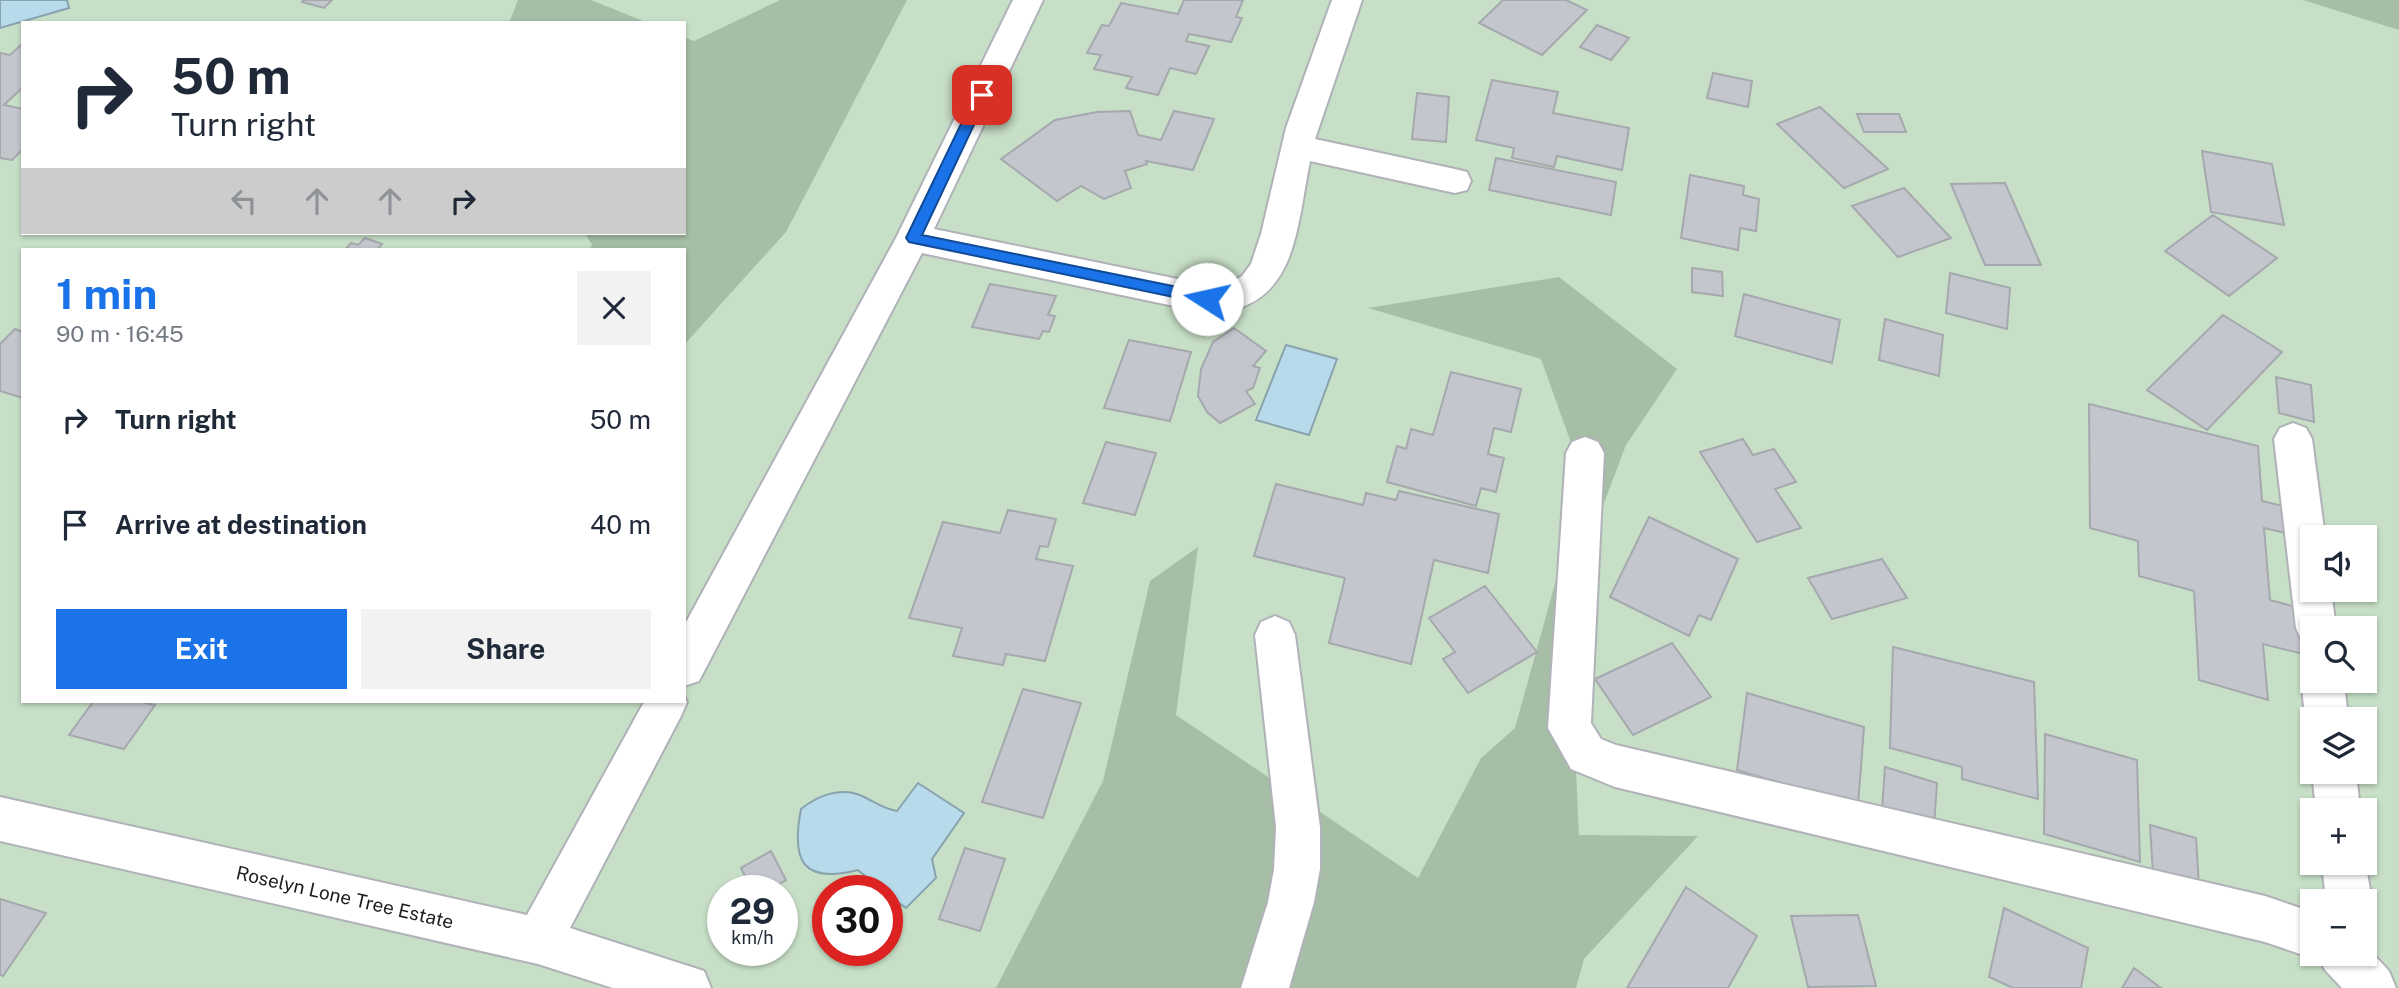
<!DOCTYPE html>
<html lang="en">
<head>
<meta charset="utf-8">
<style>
	:root { --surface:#fff; --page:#f2f2f3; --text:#1f2937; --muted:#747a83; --accent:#1a73e8 }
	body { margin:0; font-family:"Public Sans",sans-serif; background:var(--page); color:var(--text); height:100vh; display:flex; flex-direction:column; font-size:26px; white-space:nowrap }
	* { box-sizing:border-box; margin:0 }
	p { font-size:23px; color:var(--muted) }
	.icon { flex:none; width:38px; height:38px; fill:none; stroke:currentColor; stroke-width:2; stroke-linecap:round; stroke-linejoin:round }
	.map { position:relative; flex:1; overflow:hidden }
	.side { position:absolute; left:21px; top:248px; width:665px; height:455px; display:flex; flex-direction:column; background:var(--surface); border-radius:0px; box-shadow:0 2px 5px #0004 }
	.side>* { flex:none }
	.banner { position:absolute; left:21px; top:21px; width:665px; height:214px; border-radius:0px; box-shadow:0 2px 5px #0004; background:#fff; color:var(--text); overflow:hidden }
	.controls { position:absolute; left:2300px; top:525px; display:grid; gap:14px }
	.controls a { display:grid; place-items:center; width:77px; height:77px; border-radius:0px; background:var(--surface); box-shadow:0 2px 5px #0004; font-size:35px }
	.speed { position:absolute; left:707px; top:875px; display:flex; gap:14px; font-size:35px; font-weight:700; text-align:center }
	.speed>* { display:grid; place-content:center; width:91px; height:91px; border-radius:50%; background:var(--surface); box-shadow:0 2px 5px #0004; line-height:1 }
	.speed small { font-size:18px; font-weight:400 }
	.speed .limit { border:10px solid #d22; background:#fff; color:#111 }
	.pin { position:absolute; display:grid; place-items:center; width:60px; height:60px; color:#fff; margin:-30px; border-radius:14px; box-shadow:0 4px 10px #0006 }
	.me { position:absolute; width:77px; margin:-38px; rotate:280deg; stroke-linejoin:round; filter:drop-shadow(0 0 5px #0008) }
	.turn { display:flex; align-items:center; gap:24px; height:147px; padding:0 35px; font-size:32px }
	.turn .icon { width:91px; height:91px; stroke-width:2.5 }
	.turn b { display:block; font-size:49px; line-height:60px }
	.lanes { display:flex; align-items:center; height:66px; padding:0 35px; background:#0003; justify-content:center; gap:35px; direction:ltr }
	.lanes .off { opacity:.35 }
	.round { display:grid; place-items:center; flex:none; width:74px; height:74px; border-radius:0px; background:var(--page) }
	.headline { display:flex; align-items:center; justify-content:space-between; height:119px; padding:0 35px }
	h1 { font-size:42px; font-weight:700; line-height:52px; color:var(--accent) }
	.action { display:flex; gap:14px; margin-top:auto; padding:14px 35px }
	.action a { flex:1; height:80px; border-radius:0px; background:var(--accent); color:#fff; font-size:28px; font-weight:700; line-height:80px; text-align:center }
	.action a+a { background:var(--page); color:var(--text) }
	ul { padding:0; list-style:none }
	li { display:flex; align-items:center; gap:21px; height:105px; padding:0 35px }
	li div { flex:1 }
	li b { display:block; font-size:26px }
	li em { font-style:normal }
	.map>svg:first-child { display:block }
</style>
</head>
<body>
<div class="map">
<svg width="2399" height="988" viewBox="0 0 2399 988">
	<rect width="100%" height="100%" fill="#f3f6fb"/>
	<path fill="#c7dfc6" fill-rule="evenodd" d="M0,0h2399v988h-2399zM23,23h661v210h-661zM23,250h661v452h-661zM2312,537h52v53h-52zM2312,628h52v53h-52zM2312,719h52v53h-52zM2312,810h52v53h-52zM723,891h59v59h-59zM828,891h59v59h-59zM2312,901h52v53h-52z"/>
	<path fill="#a6bea5" d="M518,0h73l57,23h-139z
		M780,0h127l-121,232 -102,113v-95h-95l3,-5 -7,-12h99v-196l10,4z
		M2303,0h96v30z
		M1559,277l118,92 -51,76 -58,153 11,237 119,1 -114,123 -8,29h-580l107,-207 47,-200 48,-34 -22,168 242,163 63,-120 34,-30 69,-249 -43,-120 -173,-51z"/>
	<path fill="#b7dbeb" stroke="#88a2ae" stroke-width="2" d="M0,0h67l2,8 -69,20z
		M1286,345l51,14 -28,76 -53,-15z
		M918,783l46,30 -32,46 4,19 -30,30 -19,-14v-3h-4l-25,-21c-56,14 -67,-9 -57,-61 16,-13 40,-23 61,-13 13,6 21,13 35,15z"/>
	<path fill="#c3c6cc" stroke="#a5a8ad" stroke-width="2" d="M304,0h28l-8,8 -22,-6z
		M1184,0h59l-7,17 6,1 -11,24 -42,-8 -3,7 23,5 -13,28 -26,-6 -12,27 -32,-7 6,-11 -38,-8 7,-14 -14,-2 15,-28 7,1 12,-23 57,11z
		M1503,0h63l21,10 -45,45 -63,-32z
		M1597,25l32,13 -18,22 -31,-13z
		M23,43v44l-19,18 19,4v40l-11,11 -12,-2v-105l10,2z
		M1713,73l39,8 -4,26 -41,-9z
		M1492,80l66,12 -5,21 76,15 -7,42 -65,-14 -3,11 -42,-9 2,-10 -38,-8z
		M1417,93l32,4 -3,45 -34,-3z
		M1820,107l68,62 -44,19 -67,-64z
		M1130,111l8,24 23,5 13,-29 40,8 -21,51 -47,-9 1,3 -22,7 6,17 -27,11 -23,-13 -24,15 -56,-42 54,-39 42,-8z
		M1857,114h42l7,18h-42z
		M2202,151l70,13 12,61 -73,-13z
		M1496,158l120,24 -5,33 -122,-25z
		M1690,175l54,11 -1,9 16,4 -3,32 -16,-3 -2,22 -57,-12z
		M2005,183l36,82h-56l-34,-81z
		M1904,188l47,50 -53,19 -46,-51z
		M2213,215l64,43 -48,38 -64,-45z
		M365,238l17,6 -5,6h-32l6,-7 7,2z
		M1692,268l30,4 1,24 -31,-4z
		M1950,273l60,15 -3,41 -61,-16z
		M990,284l66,12 -8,19 7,1 -6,16 -6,-1 -4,8 -67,-12z
		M1744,294l96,26 -8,43 -97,-27z
		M2223,315l59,37 -75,78 -60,-40z
		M1885,319l58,16 -4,41 -60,-16z
		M1234,328l32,23 -13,15 7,2 -7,20 -7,3 9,13 -35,19 -13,-11 -9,-16 3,-27 12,-27z
		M15,329l8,3v66l-23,-7v-47z
		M1129,340l62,12 -21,69 -66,-13z
		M1451,372l70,17 -10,43 -17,-4 -6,26 16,4 -8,34 -15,-4 -5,18 -89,-24 10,-36 9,3 5,-20 22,6z
		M2276,377l35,8 3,37 -35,-9z
		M2089,404l169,42 4,55 25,6 3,27 -26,-6 6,72 33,9 4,46 -44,-11 5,56 -69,-20 -5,-89 -55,-15 -1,-35 -48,-13z
		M1743,439l10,16 21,-6 22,33 -21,7 26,39 -44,14 -57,-90z
		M1106,442l50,11 -21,62 -52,-12z
		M1276,484l87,21 3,-12 30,7 3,-9 100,23 -11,59 -54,-13 -23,104 -82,-21 16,-65 -91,-22z
		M1008,510l48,9 -8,28 -8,-1 -4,13 37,7 -28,95 -39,-7 -3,11 -50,-9 9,-28 -53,-10 34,-96 57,11z
		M1649,517l89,42 -27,61 -12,-5 -10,21 -79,-39z
		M1882,559l25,39 -75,21 -24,-41z
		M1485,586l52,66 -69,41 -25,-34 12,-7 -26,-34z
		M1672,643l39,54 -78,38 -38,-56z
		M1893,647l141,35 4,117 -76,-20v-12l-72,-19z
		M1023,689l58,14 -38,115 -61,-16z
		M1747,693l117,34 -6,79 -121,-36z
		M93,702h50l12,3 -31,44 -55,-14z
		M2045,734l92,26 3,102 -96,-28z
		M1885,767l52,16 -3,44 -52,-17z
		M2150,825l46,13 3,49 -46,-13z
		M965,848l40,11 -25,72 -41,-12z
		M771,851l15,29 -19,11h-15l-11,-23z
		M1686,887l71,49 -29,52h-101z
		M0,899l46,14 -43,63 -3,-1z
		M2004,908l84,40 -7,40h-68l-24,-11z
		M1858,915l18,71 -68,1 -17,-71z
		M2134,968l27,20h-39z"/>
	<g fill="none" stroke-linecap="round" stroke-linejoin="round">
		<defs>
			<path id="minor" d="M1013,0h30l-109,229 273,56 23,-2 12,-7 9,-12 10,-30 25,-106 46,-128h30l-47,139 140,30 12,3 4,9 -4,9 -12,3 -145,-32c-14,69 -13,150 -103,152l-285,-60 -223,428 -15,5v-60l212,-388z
				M2293,423l13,5 6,11 13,98h-13v53h19l5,38h-24v17l-10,-4 -6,-13 -22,-189 6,-11z
				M1585,437l13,5 6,11 -13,270 10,16 15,6 649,151 47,16v42h52v-10l25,27 7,17h-54l-17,-18 -7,-14 -6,2 -47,-16 -650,-155 -44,-18 -23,-41 18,-275 6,-11z
				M1275,616l14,6 6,13 25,192v42l-6,33 -25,86h-48l27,-86 6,-33 2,-42 -21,-192 6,-13z
				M2312,666v15h32l4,38h-36v14c-9,-21 -13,-45 -4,-66z
				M684,696l3,6 -6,14 -111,212 134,43 7,17h-98l-75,-24 -538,-123v-44l527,118 117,-213h40z
				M2312,772h44l4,38h-44z
				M2364,855l8,46 -8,17v-17h-38l-4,-38h42z"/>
		</defs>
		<use href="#minor" stroke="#afb2b7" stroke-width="4"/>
		<use href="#minor" fill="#fff" fill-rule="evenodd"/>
	</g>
	<path fill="#1a73e8" stroke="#114b97" stroke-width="2" d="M982,91l6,4 -66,140 285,58 7,6 -2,4 -5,1 -298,-62 -3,-4 69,-143z"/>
	<g text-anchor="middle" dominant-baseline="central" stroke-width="5" stroke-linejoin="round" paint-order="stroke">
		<g font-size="19" fill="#1c1d1f" stroke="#fff">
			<text transform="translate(345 897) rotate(13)">Roselyn Lone Tree Estate</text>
		</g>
	</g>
</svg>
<div class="controls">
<a><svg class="icon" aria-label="sound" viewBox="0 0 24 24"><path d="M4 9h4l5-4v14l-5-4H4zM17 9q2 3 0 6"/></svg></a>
<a><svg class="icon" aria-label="search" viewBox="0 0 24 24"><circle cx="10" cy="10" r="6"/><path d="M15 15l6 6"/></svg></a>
<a><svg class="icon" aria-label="layers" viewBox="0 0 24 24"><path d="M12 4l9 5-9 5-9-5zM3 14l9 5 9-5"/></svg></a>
<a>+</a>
<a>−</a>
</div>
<div class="speed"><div>29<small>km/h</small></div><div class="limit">30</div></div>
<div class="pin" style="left:982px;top:95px;background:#d93025"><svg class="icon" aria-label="arrive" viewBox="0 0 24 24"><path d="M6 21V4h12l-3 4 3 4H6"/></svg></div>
<svg class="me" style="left:1207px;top:299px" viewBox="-20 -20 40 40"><circle r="19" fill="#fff"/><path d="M0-13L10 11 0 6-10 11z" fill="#1a73e8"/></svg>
<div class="banner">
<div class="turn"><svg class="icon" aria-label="right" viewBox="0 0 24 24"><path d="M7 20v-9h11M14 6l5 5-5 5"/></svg><div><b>50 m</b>Turn right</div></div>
<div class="lanes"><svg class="icon off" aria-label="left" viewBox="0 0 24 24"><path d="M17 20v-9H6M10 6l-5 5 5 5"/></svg><svg class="icon off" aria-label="ahead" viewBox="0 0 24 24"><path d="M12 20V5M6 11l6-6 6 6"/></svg><svg class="icon off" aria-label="ahead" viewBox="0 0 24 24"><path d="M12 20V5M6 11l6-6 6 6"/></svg><svg class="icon" aria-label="right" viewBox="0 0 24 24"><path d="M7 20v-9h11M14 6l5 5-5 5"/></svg></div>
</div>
<section class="side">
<div class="headline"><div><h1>1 min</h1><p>90 m · 16:45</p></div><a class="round"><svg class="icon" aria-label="close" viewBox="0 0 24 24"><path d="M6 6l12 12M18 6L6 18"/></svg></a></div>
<ul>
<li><svg class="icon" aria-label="right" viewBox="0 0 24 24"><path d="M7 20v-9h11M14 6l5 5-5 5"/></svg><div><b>Turn right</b></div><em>50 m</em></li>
<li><svg class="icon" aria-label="arrive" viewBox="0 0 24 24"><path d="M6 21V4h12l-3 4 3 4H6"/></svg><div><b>Arrive at destination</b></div><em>40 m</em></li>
</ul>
<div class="action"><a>Exit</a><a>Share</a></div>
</section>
</div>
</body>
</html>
